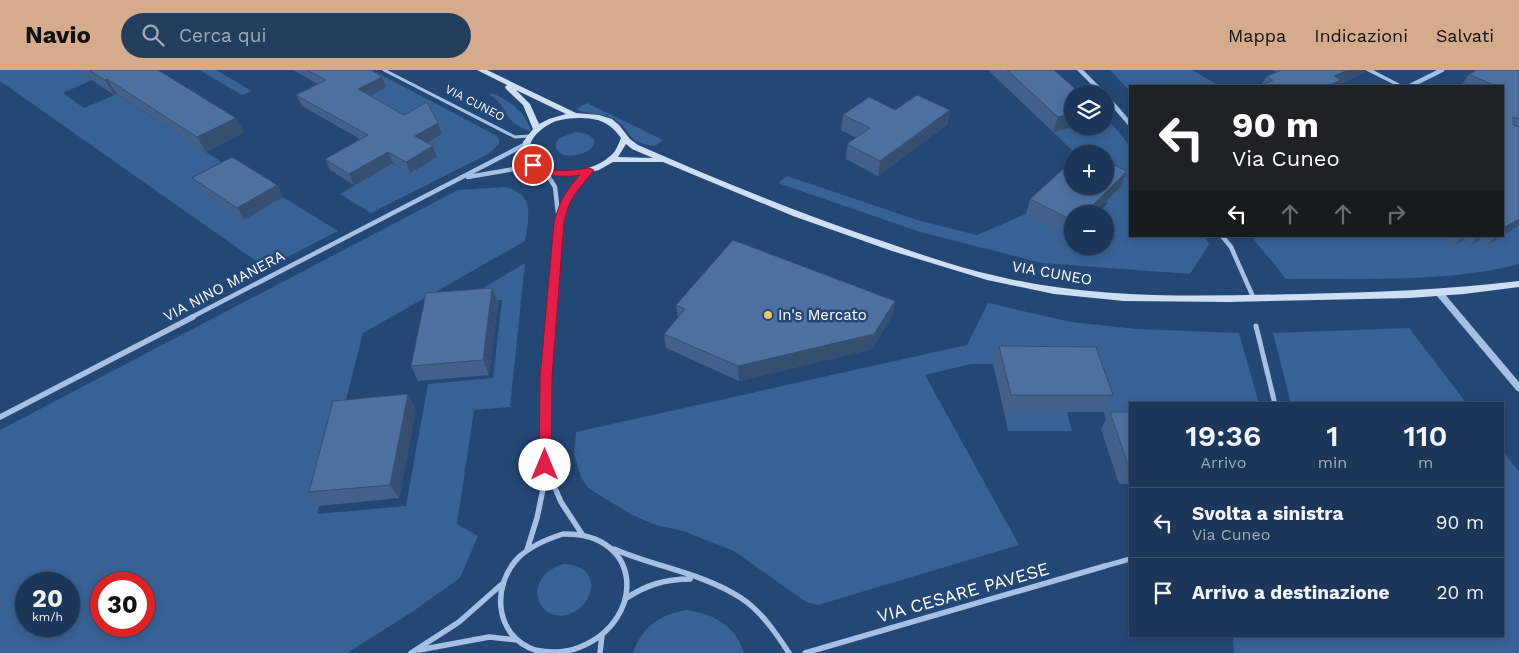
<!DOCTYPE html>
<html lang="it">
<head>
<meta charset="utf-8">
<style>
	:root { --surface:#1b3658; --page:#243e5e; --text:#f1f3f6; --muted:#a0abba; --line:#39506e; --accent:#d6ab8b }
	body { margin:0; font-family:"Work Sans",sans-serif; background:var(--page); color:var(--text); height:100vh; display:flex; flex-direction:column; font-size:19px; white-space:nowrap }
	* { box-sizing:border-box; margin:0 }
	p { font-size:16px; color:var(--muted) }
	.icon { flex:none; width:28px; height:28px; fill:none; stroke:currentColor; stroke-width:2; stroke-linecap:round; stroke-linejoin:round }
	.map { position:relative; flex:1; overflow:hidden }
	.panel { position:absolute; left:1129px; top:332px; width:375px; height:235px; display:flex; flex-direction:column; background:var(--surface); border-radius:0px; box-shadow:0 2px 8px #0003,0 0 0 1px var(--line) }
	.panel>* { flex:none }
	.banner { position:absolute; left:1129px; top:15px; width:375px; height:152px; border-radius:0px; box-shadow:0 2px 8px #0003,0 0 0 1px var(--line); background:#202124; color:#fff; overflow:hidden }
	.fabs { position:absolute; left:1064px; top:15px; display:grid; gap:10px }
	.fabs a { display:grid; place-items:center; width:50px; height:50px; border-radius:50%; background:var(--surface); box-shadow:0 2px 8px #0003,0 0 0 1px var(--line); font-size:25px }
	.speed { position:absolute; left:15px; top:502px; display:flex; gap:10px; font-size:25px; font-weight:700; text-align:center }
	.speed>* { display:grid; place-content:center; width:65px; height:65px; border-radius:50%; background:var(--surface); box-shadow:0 2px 8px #0003,0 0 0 1px var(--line); line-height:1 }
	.speed small { font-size:12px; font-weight:400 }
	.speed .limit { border:8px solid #d22; background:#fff; color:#111 }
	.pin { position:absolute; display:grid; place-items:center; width:42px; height:42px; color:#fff; margin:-21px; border:2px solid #fff; border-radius:50%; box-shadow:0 1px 5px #0007 }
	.me { position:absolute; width:55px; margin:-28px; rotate:0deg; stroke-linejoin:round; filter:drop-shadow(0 0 4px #0008) }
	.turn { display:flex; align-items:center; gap:18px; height:105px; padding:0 20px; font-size:22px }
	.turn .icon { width:65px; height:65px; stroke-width:2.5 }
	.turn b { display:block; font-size:35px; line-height:42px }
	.lanes { display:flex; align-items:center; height:48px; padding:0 20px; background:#0003; justify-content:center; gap:25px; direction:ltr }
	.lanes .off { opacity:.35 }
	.eta { display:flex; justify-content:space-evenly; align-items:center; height:85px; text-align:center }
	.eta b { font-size:30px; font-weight:600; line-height:35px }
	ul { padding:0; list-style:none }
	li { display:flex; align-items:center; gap:15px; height:70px; padding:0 20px; border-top:1px solid var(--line) }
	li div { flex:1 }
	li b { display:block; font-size:19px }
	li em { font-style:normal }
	header { display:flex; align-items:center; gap:30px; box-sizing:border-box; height:70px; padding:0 25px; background:var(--accent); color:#111 }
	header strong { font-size:24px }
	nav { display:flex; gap:28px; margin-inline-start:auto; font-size:18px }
	.search { width:350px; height:45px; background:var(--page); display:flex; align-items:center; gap:12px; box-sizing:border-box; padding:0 18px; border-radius:28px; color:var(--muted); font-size:19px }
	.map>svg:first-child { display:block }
</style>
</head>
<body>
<header>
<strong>Navio</strong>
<div class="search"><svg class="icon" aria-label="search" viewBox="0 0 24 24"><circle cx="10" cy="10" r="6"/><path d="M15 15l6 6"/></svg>Cerca qui</div>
<nav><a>Mappa</a><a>Indicazioni</a><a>Salvati</a></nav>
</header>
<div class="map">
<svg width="1519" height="583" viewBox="0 0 1519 583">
	<rect width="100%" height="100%" fill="#244876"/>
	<path fill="#386194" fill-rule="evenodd" d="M0,0h77l15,10 -29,13 21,15 33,-14 117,76 -35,19 45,30 39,-22 55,34 -72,37 -266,-187z
		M199,0h17l36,21 -10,4z
		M357,0h15l125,66 2,4v4l-11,10 -117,59 -31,-19 53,-31 17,10 -49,-72 26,-15z
		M1110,0h82l28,16h-90v5z
		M492,23c18,8 34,19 39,39 -8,-4 -15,-6 -21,-13 -9,-11 -7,-17 -21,-24z
		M587,33l76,37 -8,6c-6,-1 -14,-2 -19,-5 -10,-6 -10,-16 -22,-22 -12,-6 -27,-4 -38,-10z
		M1105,46l25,30v90h73l6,8 -19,30 -148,-11 -122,-31 -142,-49 9,-7 130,44 60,15 49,-21 44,22 2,-1v11h33v-32h-8l11,-11 -3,-2v-47h-29l-23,-22 23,-6h29z
		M575,62c9,1 16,1 20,10l-3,6c-10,8 -31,13 -37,-2l3,-7z
		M505,117c30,7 24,29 20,54l-162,92 -46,181 89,-8 22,-122 65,-6 9,-78 -44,3 67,-40 -15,144 -36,3 -17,114 21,12 -18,42 -48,34 -65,41h-347v-223l458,-240zM26,514h43v42h-43zM101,514h43v42h-43z
		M1519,155v39c-72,19 -158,14 -233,15l-35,-43h188l16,9 8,-5 8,5 8,-5 23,-4z
		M988,233l83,19 65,7 103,4 20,71h-129v25h-21l-21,-65h-117l-46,11 94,170 -201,60 -12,-3 -72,-51 -51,-20 -27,-6 -24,-10 -44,-27 -7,-11 -7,-23 2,-22 391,-87z
		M1409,258l58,76h-176l-18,-71z
		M1004,342h63l5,19h-64z
		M1503,381l16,21v181h-285l-1,-17h269z
		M563,494c15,0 30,7 28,24 -1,8 -5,15 -11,20 -36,28 -66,-28 -17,-44z
		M687,540c27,4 49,16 57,43h-111c9,-26 27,-39 54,-43z"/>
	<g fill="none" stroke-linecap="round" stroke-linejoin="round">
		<path stroke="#a5c0e3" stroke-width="3" d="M384,0l131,67 15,-1"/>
		<path stroke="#a5c0e3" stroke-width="5" d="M1256,256l19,78
			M1105,496l25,-7"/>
		<path stroke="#a5c0e3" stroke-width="4.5" d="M1080,0l24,24
			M1410,16l32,-16
			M1105,25l25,29
			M545,101l10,16 4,35 -8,96
			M468,107l52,-9 20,1
			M560,147l11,-25 18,-21
			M1222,166l9,11 23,52
			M190,248l336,-174"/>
		<path stroke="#a5c0e3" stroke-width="5.5" d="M0,347l193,-100
			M546,397l15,35 21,32
			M563,464c80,-2 84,86 17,113 -14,6 -30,6 -45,3 -41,-14 -44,-65 -16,-93 13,-12 28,-18 44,-23z
			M614,479c41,18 89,24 127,49 20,13 35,35 48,55
			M527,480l10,-32 6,-29 3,-111 5,-61
			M625,529c21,-14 40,-20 65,-20
			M419,580l70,-13 28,3
			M411,583l48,-31 43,-38
			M600,583l2,-18
			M805,583l300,-87"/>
		<path fill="#a5c0e3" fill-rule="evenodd" d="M1365,0h8l31,16h-7z
			M1440,221l3,1 76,90v10l-3,-2 -79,-94 -1,-2z"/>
		<path fill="#cedef3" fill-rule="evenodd" d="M477,0h10l89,43 23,2 13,4 7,6 11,14 8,6c82,36 165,70 250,98 37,13 75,26 113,34 99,23 199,19 300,17 73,-2 145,-4 218,-13v6l-55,7 -54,4 -181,4 -105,-1 -70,-7 -67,-14 -95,-29 -99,-35 -130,-54h-50l-14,8 -25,6h-18l-12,-3 -14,-8 -7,-12v-11l10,-13 -10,-24 -17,-16 -1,-2 2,-2zM516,20l50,24 -17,5 -10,5 -9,-20zM579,48c19,0 31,4 42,20 -3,7 -5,14 -12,19 -17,15 -57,22 -74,4 -15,-17 6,-34 21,-40 8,-2 15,-3 23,-3zM626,74l6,5 21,9 -35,-1z"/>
	</g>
	<path fill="#42618a" d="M77,0h81l78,48 8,14 -38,20 -89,-58 -3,1z
		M293,0h78l11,7 4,10 -16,9 34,19 38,19 -15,9 10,14 -27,16 -17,-10 -39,22 -24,-15 -5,-11 35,-20 -58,-33 -6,-11 22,-11z
		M988,0h66l18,56h4l-23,6z
		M1272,0h94l-1,2 -27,13 -77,1 5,-9 10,-5z
		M1519,0v155l-17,-139h-41l8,-12z
		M895,40h55l-3,15 -69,51 -32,-17 1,-15 10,-6 -16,-8 2,-15z
		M192,108l85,7 6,12 -39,23 -45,-31z
		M1121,117l-49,27v21l-1,2 -45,-23 4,-15z
		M1439,166h62l-13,9 -9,-5 -8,5 -8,-5 -8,5z
		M895,231l-3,15 -20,33 -133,32 -73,-33 -2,-14 14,-17 -2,-12z
		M498,233l-9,72 -71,6 -7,-15z
		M999,276l114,49 -9,17h-100l-11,-48z
		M416,339l-17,89 -80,8 -10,-14z
		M1110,342h20v72h-11l-18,-55z"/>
	<path fill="#364f70" d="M1348,0h18l-1,2 -27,13 -1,1h-10l7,-10z
		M382,7l4,10 -24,13 -4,-11z
		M107,9l10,15 -3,1 -9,-15z
		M950,40l-3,15 -69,51 2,-15z
		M1072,44v12h4l-23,6 5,-15z
		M236,48l8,14 -38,20 -9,-15z
		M438,53l4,11 -22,13 -5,-11z
		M433,76l4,11 -27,16 -4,-11z
		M388,82l5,11 -39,22 -5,-11z
		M1127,101l-6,16 -28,27h-9z
		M277,115l6,12 -39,23 -7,-12z
		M1519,149v6l-17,11v-7z
		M1463,166h4l-4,4 -8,5z
		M1478,166h4l-3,4 -8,5z
		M1496,166h5l-13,9z
		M492,218l6,15 -9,72 -6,-15z
		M895,231l-3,15 -20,33 -133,32 -1,-15z
		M408,324l8,15 -17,89 -9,-13z"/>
	<path fill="#4d71a0" stroke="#364f70" d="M89,0h69l78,48 -39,19 -90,-58 -2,1z
		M307,0h64l11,7 -24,12 46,26 23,-13 11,21 -23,13 18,10 -27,16 -18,-10 -39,22 -24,-15 43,-24 -72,-40 30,-15z
		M1007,0h47l27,24h-9v20l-14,3z
		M1281,0h67l-14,6 7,4 -14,6h-67l13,-6 -7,-3z
		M1477,0h42v49l-6,-2v8l6,2v92l-17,10v-143h-6l-27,-12z
		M917,25l33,15 -70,51 -33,-17 23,-16 -27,-13 26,-18 26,13z
		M232,87l45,28 -40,23 -45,-30z
		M1072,91v25h33v-25l22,10 -43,43h-12v6l-42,-21z
		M733,170l162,61 -21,33 -136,32 -74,-32 21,-25 -9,-4z
		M492,218l-9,72 -72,6 15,-73z
		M999,276l97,1 17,48h-102z
		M408,324l-18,91 -81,7 24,-91z
		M1110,342h20v56h-1z"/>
	<path fill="#e11d48" stroke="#92132f" d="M533,92c5,2 10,5 15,7 14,3 28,1 41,-1l5,2c-17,23 -23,23 -30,52l-12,156 -1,87 -1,4 -5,2 -4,-2 -2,-4 1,-87 14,-156c6,-21 11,-31 26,-47 -16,3 -39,1 -52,-10z"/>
	<circle fill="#ecc76a" stroke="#244876" stroke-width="2" cx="768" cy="245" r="5"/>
	<g text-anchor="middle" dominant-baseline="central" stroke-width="5" stroke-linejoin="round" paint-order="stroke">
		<g font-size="12" fill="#fff" stroke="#244876">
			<text transform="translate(475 33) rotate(27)">VIA CUNEO</text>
		</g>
		<g font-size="15" fill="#fff" stroke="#244876">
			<text transform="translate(1052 203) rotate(10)">VIA CUNEO</text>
			<text transform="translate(224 216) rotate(-28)">VIA NINO MANERA</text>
		</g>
		<g font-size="15" fill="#fff" stroke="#244876" text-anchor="start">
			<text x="778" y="245">In's Mercato</text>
		</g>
		<g font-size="18" fill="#fff" stroke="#244876">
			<text transform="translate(963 522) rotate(-16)">VIA CESARE PAVESE</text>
		</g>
	</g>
</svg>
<div class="fabs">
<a><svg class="icon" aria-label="layers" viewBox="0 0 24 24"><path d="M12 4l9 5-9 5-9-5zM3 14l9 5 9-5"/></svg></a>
<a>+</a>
<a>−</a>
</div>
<div class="speed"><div>20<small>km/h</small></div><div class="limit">30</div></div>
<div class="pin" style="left:533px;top:95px;background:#d93025"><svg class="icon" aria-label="arrive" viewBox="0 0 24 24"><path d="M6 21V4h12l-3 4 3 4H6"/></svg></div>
<svg class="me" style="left:545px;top:395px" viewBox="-20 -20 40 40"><circle r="19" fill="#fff"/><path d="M0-13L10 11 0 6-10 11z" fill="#e11d48"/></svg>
<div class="banner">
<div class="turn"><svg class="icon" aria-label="left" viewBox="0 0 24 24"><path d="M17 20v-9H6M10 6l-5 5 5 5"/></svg><div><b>90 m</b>Via Cuneo</div></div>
<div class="lanes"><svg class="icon" aria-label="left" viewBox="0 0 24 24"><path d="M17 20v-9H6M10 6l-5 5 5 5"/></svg><svg class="icon off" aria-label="ahead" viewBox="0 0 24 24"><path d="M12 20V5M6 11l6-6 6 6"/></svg><svg class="icon off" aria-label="ahead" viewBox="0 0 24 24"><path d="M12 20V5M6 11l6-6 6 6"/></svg><svg class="icon off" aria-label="right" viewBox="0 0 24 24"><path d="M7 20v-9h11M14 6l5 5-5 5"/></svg></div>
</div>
<section class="panel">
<div class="eta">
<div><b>19:36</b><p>Arrivo</p></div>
<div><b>1</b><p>min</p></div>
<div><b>110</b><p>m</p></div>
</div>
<ul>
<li><svg class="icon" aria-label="left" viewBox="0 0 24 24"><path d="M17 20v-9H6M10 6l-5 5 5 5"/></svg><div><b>Svolta a sinistra</b><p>Via Cuneo</p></div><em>90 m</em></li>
<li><svg class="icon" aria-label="arrive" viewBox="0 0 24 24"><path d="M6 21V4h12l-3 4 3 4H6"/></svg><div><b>Arrivo a destinazione</b></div><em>20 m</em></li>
</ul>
</section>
</div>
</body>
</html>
